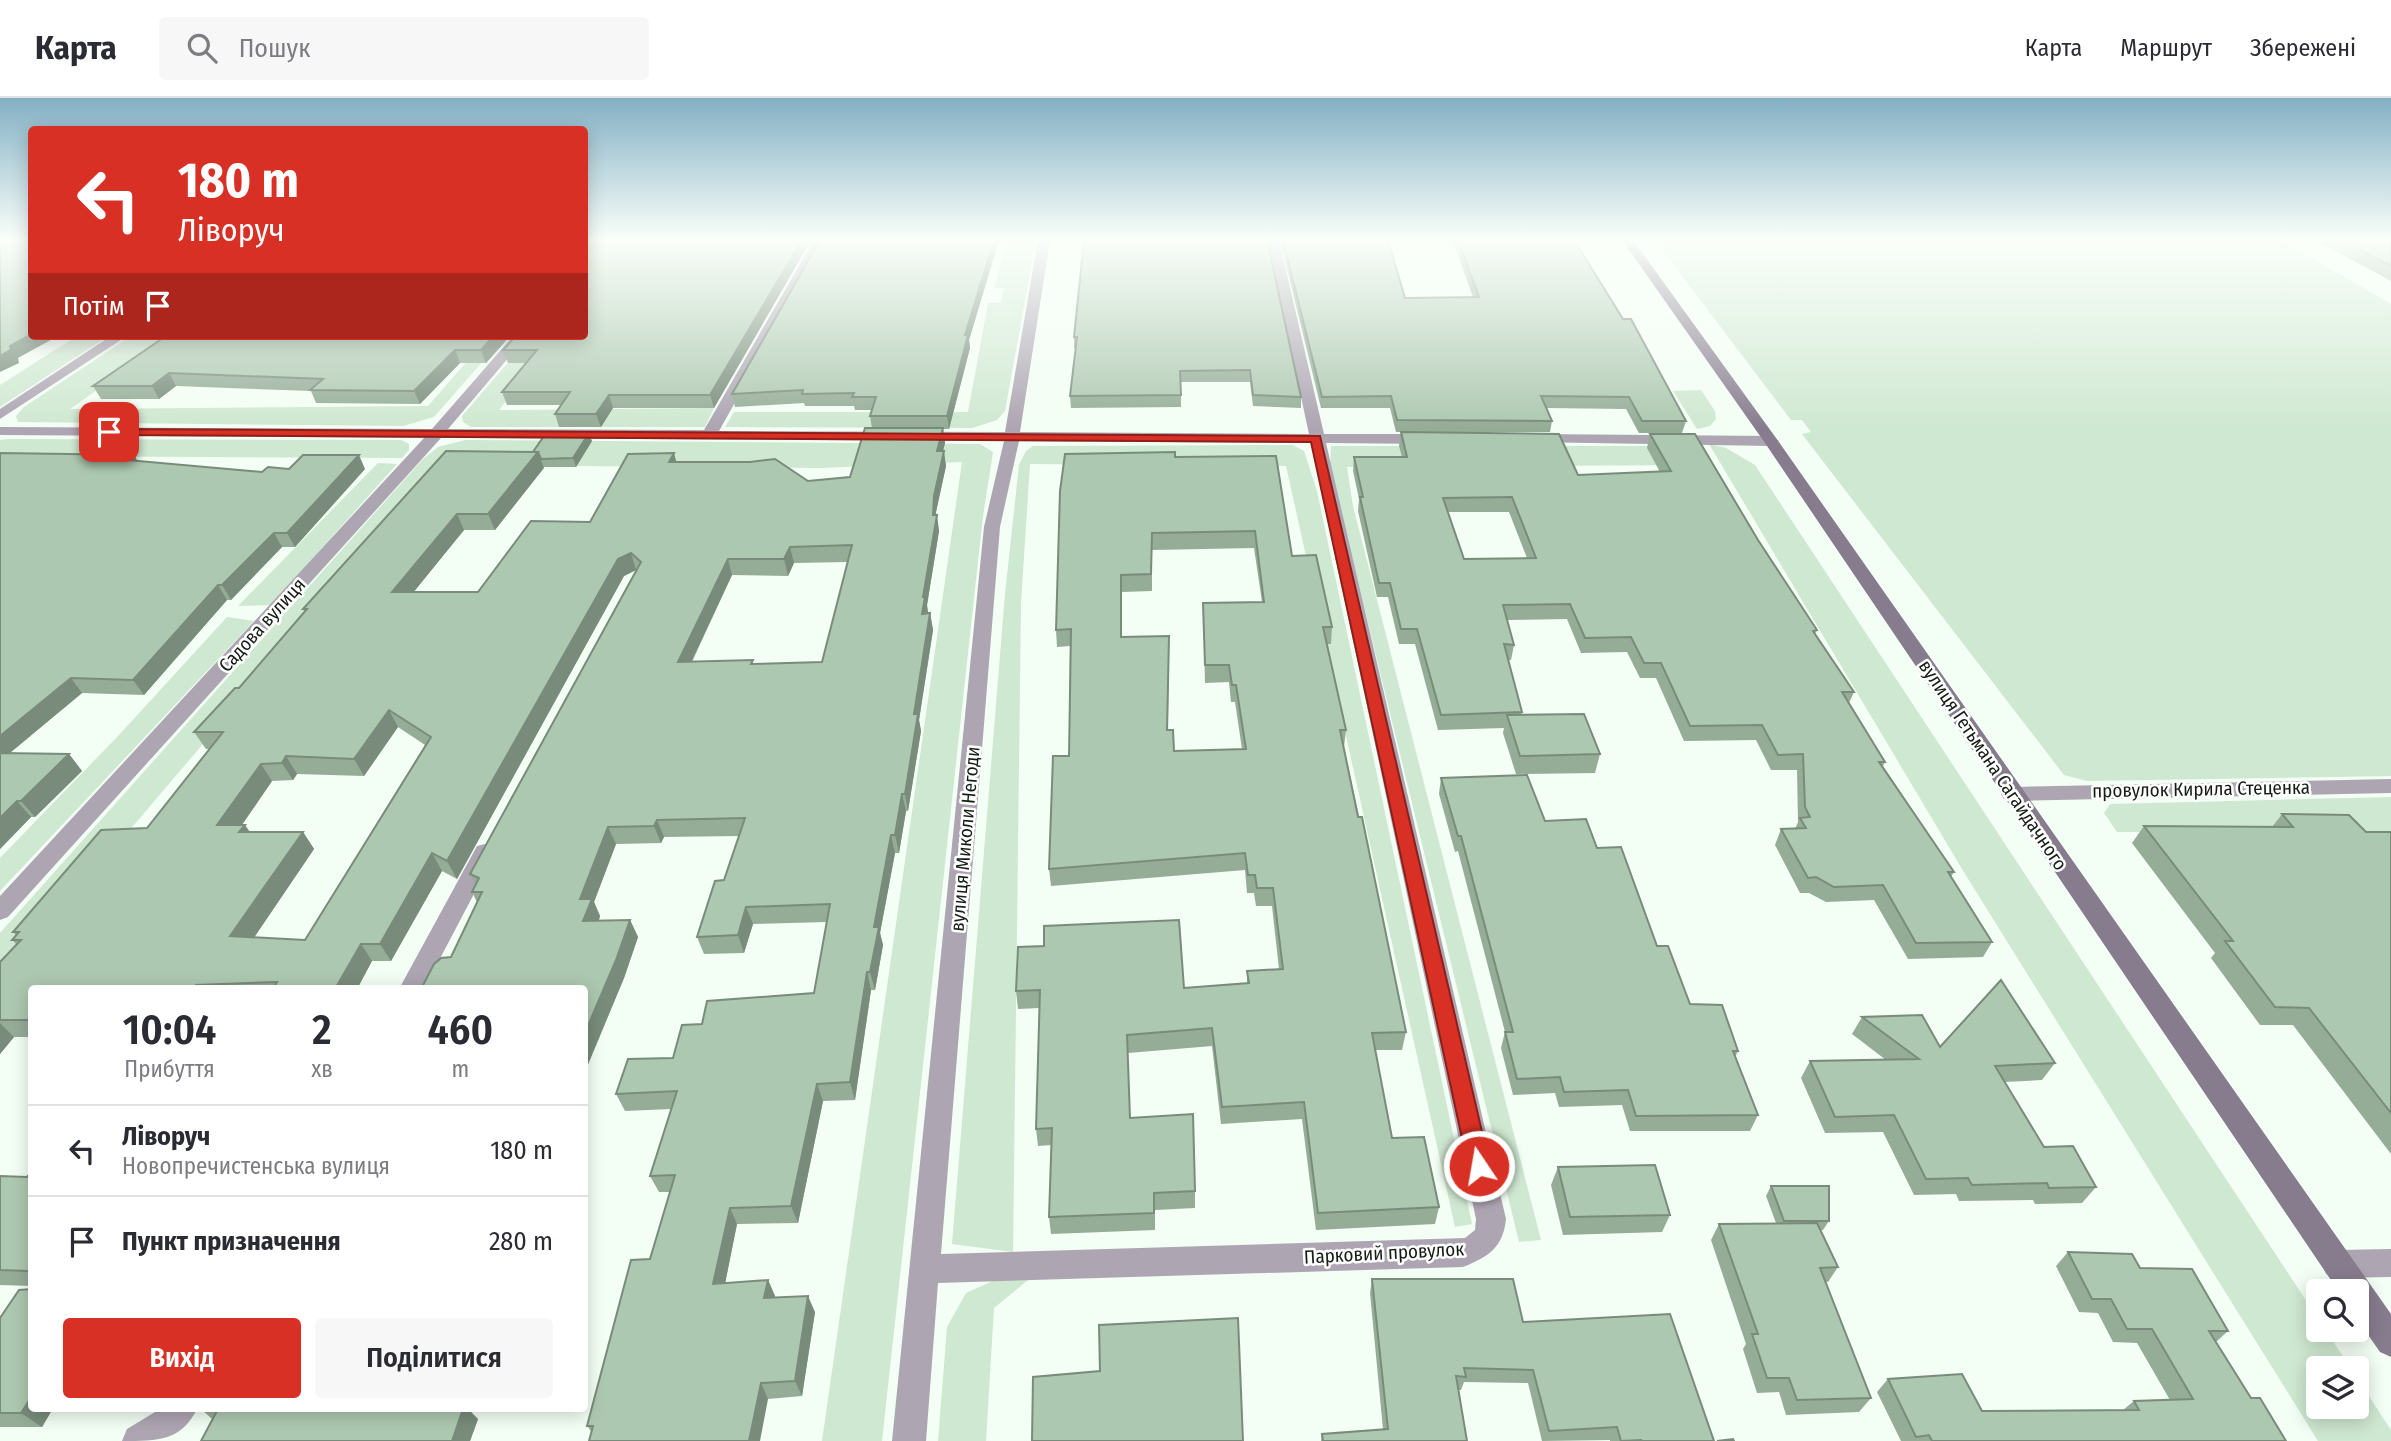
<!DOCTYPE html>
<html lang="uk">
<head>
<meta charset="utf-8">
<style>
	:root { --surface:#fff; --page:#f7f7f7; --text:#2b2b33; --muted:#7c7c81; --line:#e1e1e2; --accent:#d93025 }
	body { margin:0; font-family:"Fira Sans Condensed",sans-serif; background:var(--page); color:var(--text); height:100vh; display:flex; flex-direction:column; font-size:26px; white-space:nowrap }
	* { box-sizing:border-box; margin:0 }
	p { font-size:23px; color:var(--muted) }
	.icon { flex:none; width:38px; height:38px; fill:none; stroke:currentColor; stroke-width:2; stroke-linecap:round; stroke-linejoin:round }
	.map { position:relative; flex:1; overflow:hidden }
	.side { position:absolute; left:28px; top:887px; width:560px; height:427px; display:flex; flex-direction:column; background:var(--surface); border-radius:7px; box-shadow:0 4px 18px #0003 }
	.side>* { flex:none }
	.hud { position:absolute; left:28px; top:28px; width:560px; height:214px; border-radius:7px; box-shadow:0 4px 18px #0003; background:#d93025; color:#fff; overflow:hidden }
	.fabs { position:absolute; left:2306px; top:1181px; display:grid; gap:14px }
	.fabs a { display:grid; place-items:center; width:63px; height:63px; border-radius:7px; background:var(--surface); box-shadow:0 4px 18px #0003; font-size:35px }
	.pin { position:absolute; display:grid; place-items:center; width:60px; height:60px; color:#fff; margin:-30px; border-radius:14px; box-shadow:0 4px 10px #0006 }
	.me { position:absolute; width:77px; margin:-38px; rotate:348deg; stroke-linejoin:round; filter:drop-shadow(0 0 5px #0008) }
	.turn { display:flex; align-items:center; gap:24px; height:147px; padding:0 35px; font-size:32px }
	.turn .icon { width:91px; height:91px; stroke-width:2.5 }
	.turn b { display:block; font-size:49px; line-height:60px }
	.then { display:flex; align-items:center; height:66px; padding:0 35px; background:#0003; gap:14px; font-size:26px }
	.eta { display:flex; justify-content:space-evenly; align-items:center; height:119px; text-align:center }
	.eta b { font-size:42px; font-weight:600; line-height:49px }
	.action { display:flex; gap:14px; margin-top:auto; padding:14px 35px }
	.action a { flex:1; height:80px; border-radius:7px; background:var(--accent); color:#fff; font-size:28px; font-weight:600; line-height:80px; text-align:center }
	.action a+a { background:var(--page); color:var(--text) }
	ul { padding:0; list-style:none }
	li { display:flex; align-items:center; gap:21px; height:91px; padding:0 35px; border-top:2px solid var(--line) }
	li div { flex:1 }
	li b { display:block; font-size:26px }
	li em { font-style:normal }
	header { display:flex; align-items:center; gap:42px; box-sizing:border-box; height:98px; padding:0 35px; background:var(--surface); border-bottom:2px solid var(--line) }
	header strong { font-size:33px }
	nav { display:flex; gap:38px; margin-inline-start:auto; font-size:24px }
	.search { width:490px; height:63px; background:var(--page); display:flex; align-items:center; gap:18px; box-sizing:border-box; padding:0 24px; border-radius:7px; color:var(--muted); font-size:26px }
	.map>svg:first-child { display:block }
</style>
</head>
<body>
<header>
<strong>Карта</strong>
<div class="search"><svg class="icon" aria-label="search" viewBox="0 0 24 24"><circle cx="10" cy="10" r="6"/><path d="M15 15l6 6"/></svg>Пошук</div>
<nav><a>Карта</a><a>Маршрут</a><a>Збережені</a></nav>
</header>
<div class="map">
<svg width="2391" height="1343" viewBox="0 0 2391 1343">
	<rect width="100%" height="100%" fill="#f3fef4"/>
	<path fill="#cfe8d1" d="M1007,142h29l-31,171 -8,9 -25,8 -247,-1 9,-15h234l20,-109 13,-1 3,-14h-10z
		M1655,142h626l110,64v472l-304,5 -23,-6 -262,-341 9,-2 -9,-12h-11z
		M77,238h31l-108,71v-22z
		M131,238h43l-104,73 358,-3 61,-70h16l-71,81 -31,9 -385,-4 -2,-6 8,-9z
		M531,238h27l-59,74 215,-2 -9,19h-234l-8,-5 -1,-6z
		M1701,292l14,21 1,8 -6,7 -13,3 -24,-38z
		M9,341l392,1 8,4v6l-7,8 -402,-2v-16z
		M465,342l515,4 13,8 -10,64 -101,925h-60l140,-979 -140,6 -381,-3 -441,517v-49l422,-473 16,-13z
		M1709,346l17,4 29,17 564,855v10h6l26,38h-32v39h38v-29l34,52v11h-73l-356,-572z
		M1293,347l11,6 13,40 155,733 -17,3 -169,-761 -256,-2 -9,139 -8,649 -61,-8 53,-650 14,-129 7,-14 7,-5z
		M1331,348h363l11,19 -358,2 6,39 188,734 -22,2 -189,-775z
		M378,365l19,1 -126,141 -33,1z
		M227,519l27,4 -254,270v-33l119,-123z
		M2391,699v35h-274l-13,-19 6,-9z
		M1006,1177l22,5 -34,28 -8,133h-48l9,-114 19,-34z"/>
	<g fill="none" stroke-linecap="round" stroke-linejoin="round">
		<path fill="#ada5b2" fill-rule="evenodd" d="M814,142h12l-107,191 286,1 33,-192h12l-30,192 289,2 -42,-194h12l45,194h105l8,5 -8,5 -103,-1 180,776c-3,29 -18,38 -43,48l-525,16 -12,158h-34l92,-914 20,-86 -563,-3 -433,479 -8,3v-24l424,-458 -424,-3v-8l432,2 81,-93h14l-79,93 256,1zM1019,343l292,2 165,776 -1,11 -10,8 -524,16 59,-727z
			M111,238h16l-127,83v-10z
			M1535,336l236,2 8,5 -8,5 -241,-4 -3,-3 3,-3z
			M2391,681v14l-379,8 -8,-2 -3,-5 3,-5 8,-2z
			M485,746l8,2 3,6 -72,137h-25l78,-143z
			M2391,1151v28l-54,1 -11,-4 -4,-10 4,-10 11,-4z
			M160,1311h37c-16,32 -38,32 -75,32l5,-12z"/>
		<path fill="#877c8e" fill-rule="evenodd" d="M1622,142h11l143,198 615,876v43l-11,-5 -23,-33v-27h-18l-574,-849z"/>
	</g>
	<path fill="#95ac97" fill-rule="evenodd" d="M595,142h216l-97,168h-101l-12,19h-42l-4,-13 6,-9h-54l-5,-13 24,-29h-18l-5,-13z
		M820,142h179l-30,100 1,8 -21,81h-6l2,14 -2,8 3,15 -10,46 3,19 -12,74 1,8h2l3,17 -14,90 2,11 -13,80h-2l-7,42h-4l-15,80 3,12 -8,45h-4l-16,110 -32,1 -25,122 -61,1 -12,59 43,-3 7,16v2l40,14 -13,84 -34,3 -177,32 -4,-5 63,-167 20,-67h-11l-9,-16 21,-67 -46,2 -9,-17 57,-36 29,-34 112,-31 13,-71 -74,2 -9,29 -40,1 -7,-17 27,-57 15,-44 -75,1 -3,6 -45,1 -22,58 6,14 -1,5 31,-1 8,17 -14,41 -40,96v-85l-133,-32 26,-55 -5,-10 4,-8 -6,-10 166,-304 -12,6 -167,303 -15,-8 -51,90h-19l-15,28h-325v48h-18l-14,17v-92l16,-18 -4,-4 4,-5 -3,-3 134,-104 62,-79h-3l-12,-17 45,-44 66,-76 -2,-3 230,-157 59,-11 -16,26h-32l-49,63h-31l-51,62h65l112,-70 86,-60 132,19 42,-4 22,-49 -2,-12 2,-6h-17l-1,-4h-49l-1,-3 -69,4 -3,-13zM848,464l-26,100 -68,2 -62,-2 40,-87 56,1 6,-13zM398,629l27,18 -120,195 -51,-3 60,-88 -11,-17h-53l-8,-7 30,-44 21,-1 4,-6 67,2z
		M1084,142l217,157v11l-48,-2 -3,-24h-69v25l-110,1 -1,-12 6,-48h-2v-11z
		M1280,142h108l17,58 68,-1 -17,-47 -7,-10h125l112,181 -4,12h-43l-13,-24 -79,-1 5,13 -2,11h-154l-6,-24h-69z
		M2315,142h76v41z
		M166,238h344l-24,27h-26l-40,41 -104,-1 -5,-12 -135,-5 -17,13h-58l-8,-13z
		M1401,334l177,43 82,-3 -13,-24 3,-14 108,106 59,90 -2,4 39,58 -5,11 36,59 -2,4 71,106 -3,5 41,65 -9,15 -75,2 -34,-59 -48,2 -17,-9h-9l-25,-48 6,-16h14l3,-7 -1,-52h-26l-15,-30 -72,1 -28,-63h-16l-13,-26 -46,1 -14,-34 -60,1 7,25 -3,15h-3l14,52 -1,3 79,39 -5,19 -79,1 -13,-41 1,-5 -66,2 -23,-86h-16l-11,-47h-11l-19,-86 1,-12 -6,-28 1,-14h48l-3,-11zM1448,414h61l18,46 -63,1z
		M0,355l134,2 3,6 125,11 27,-3h76l-70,78h-13l-51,53h-4l-83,95 -62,-2 -72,60 59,1 13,17 -47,46h-4l-31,32z
		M1175,359l117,99 40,71 -1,17h-4l19,86 -2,17 62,285 -4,18h-27l17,88 47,69 -4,17 -119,6 -14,-111 -81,5 -9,-78 -84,7 2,65 65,73v17l-40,2v20l-104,4 -2,-17 3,-72 -14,1 -2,-17 3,-121 -21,1 -2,-18 2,-44 166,41 63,-5v-12l32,-2 -7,-63h-16l-2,-13h-7l-2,-23 -194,16 -2,-17 20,-113 1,-110 -13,1 -1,-17zM1254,450l8,54 -59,1 2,80 24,-1 2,20h4l7,47 -68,2 -6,-21 1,-94 -47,1v-45l30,-1v-41z
		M1441,680l104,43 52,27 93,156 48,47 -3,6 23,58 -8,16h-120l-8,-26 -63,2 -4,-14 -42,2 -12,-47 4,-16 -47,-181 -3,1 -16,-58z
		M2282,716l84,18h25v322l-98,-129h-33l-49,-67 4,-5 -83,-110 12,-17 128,1z
		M1862,919l78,30 115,16 -13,17 -37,2 39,65 52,40 -14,16 -47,1 -2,-4 -74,1 -3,-7 -42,1 -31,-63 -58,1 -24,-55 9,-17 76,-1 -34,-26z
		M1558,1069l112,48 -8,17 -99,3 -12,-50z
		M32,1073v115l-32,-1v-109l27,1z
		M1771,1088l58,35 -6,9h-2l17,37 -10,15h-3l46,116 -12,14 -73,3 -7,-23 -22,1 -14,-44 3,-5 -35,-104 8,-16 57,-1 -10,-27z
		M2068,1154l72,16 88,63 -12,11 35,56 35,43h-385l-24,-49 11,-13 94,32 141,-1 11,-9 36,-1 -33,-57 -24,-1 -15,-29 -19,-1 -23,-46z
		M1372,1181l151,43 191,119h-104v-1l-68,1 -14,-58 -64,-1 -3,8h-3l9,51h-146l1,-7 61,-5 -13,-136z
		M0,1220l32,91h85l-65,1 -10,17h-42z
		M201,1311h271l-1,3 7,7 -8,22h-269l11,-22z"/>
	<path fill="#798c7b" d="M584,142h9l-9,9z
		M802,142h9l-97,168 -4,-13z
		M994,142h5l-30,100 1,8 -21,81 -2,-13 18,-81z
		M32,236v2h26l-40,22 1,5 -19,9v-16l10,-10z
		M494,238h16l-24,27 -5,-13z
		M455,252l5,13 -40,41 -6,-13z
		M169,275l7,13 -17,13 -7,-13z
		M609,297l4,13 -12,19 -5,-13z
		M943,330l2,15 -6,24 -2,-16z
		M589,335l3,8 -16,26 -3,-9z
		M944,353l2,15 -10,46v7l1,-4 2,16 -12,74 1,8 -6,1 1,-17 11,-101z
		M538,354l6,16 -49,62 -7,-16z
		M674,355l4,15 -9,-6z
		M134,357l8,14 -15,-9z
		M359,357l6,14 -70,78 -8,-14z
		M457,416l7,16 -64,79 -8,-17z
		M274,435l8,14 -51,53 -9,-15z
		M790,449l4,16 -6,13 -4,-17z
		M631,455l5,17 -12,6 -167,303 -10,-18 171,-302z
		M728,461l4,16 -49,104 -5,-17z
		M218,487l9,15 -83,95 -11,-15z
		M930,515l3,17 -14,90 2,11 -13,80 -3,-17 9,-80z
		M71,580l11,15 -82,68v-25z
		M389,612l9,17 -34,49 -10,-17z
		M69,656l13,17 -47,46 -14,-16z
		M286,658l11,18 -4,6 -11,-17z
		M261,666l11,17 -42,61 -13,-17z
		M902,696l4,17 -7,42 -4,-18z
		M17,703l14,16 -31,32v-31z
		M657,722l7,17 -3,6 -7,-17z
		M245,727l12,17 -18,-10z
		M608,729l8,17 -22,58 6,14 -8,22 -9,-17 -3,-22z
		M303,734l11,17 -71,105 -13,-18z
		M891,737l4,18 -15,80 3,12 -8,45 -5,-18 4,-45z
		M432,755l10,18 -51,90 -11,-17z
		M746,809l7,17 -9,29 -6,-18z
		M630,822l8,17 -14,41 -40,96v-39z
		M361,846l11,17 -15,28h-22z
		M867,874l4,18 -16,110 -5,-18z
		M0,925l14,14 -14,17z
		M817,986l6,17 -25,122 -7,-17z
		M730,1110l7,16 -15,75 -9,-15z
		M768,1182l7,16 -3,18 -8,-16z
		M808,1198l7,16 -13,84 -7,-15z
		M761,1285l7,16 -8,42h-11z
		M31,1298l1,13h18l2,1 -10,17 -21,-14z
		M460,1311h12l-1,3 7,7 -8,22h-18z"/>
	<path fill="#adc8b0" stroke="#798c7b" stroke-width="2" fill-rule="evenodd" d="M0,142h32v94l-22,12 1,4 -11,6z
		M596,142h206l-92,155h-101l-13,19h-41l15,-22h-68l35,-42h-34l13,-14h68v-84z
		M820,142h174l-29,95h3l-21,81h-77l6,-19h-24l2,-4 -52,1 1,-4 -71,4z
		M1084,142h183l34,157 -48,-2 -3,-25 -70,1 1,24 -111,1 7,-59h-3z
		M1283,142h105l17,58 74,-1 -21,-57h116l49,79h8l55,102h-44l-13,-24 -88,-1 11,25 -155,-1 -6,-24 -69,1z
		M2341,142h50v26z
		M166,238h328l-13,14h-26l-41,41 -104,-1 13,-11 -154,-6 -17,13h-59z
		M865,330h78l-6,23h7l-10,45 -1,19h4l-14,82h2l-3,17 8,-1 -16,101h4l-13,80h-3l-7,41h-4l-17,92h5l-9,45h-3l-17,110 -33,2 -26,122 -61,2 -17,76 55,-4 -4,18 44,-2 -13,85 -34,2 -12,58h-160l4,-15h-6l44,-166 19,-1 25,-84 -25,1 27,-85 -61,3 12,-35 45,-1 9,-33 20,-1 5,-23 107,-8 16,-89 -84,3 -8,28 -41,2 18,-56 9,-1 21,-62 -88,2 -3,6 -46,1 -28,72h12l-9,22 47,-1 -14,40 -32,75v-46h-163l13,-25 7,-6 10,-1 31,-65h-10l7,-14 -9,-4 171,-312 -10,-9 -13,6 -171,302 -15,-8 -52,91h-19l-26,45h-62l4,-7 -81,3 -2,4h-162v31h-32v-58l21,-22h-9l7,-8h-6l88,-102 46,-2 76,-96h-29l41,-44h4l68,-79h-4l143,-158 92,1 -50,62h-31l-65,78h86l53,-71 59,1 38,-68 46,-1 -5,9h81l25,-3 33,22 42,-4zM852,447l-30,117 -71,2 2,-4 -75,2 50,-103h56l6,-12zM389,612l42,27 -126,203 -75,-4 73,-104h-64l6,-7h-28l44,-61 21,-1 4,-7 68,3z
		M1401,334l158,2 19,41 93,-4 -21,-37h45l63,106 59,90 -4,1 41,61h-12l43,70h-6l75,110h-6l44,70 -76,1 -33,-58 -49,2 -18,-10 -8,1 -27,-49 25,-1 -6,-10 10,-1 -5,-10 -2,-53 -25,1 -16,-30 -72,1 -29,-63h-17l-13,-26 -46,1 -15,-34 -67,1 11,40 -10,-1 18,68 -81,3 -24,-86h-16l-11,-46h-11l-19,-86h3l-9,-40h53zM1512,399l24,61 -72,1 -21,-61z
		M546,335h43l-16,25 -32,1 -3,-7h-5z
		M1175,354v5l101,-1 16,100 24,-1 16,72h-9l23,103h-6l18,87h4l44,215 -34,1 20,105 32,-1 15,70 -121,6 -14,-111 -82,5 -10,-79 -85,7 3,83 63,-4 2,77 -41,2v20l-105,4 3,-89 -16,1 4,-139 -24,1 2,-44 26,-1v-20l135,-6 5,68 65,-5 -2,-12 36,-2 -10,-81h-16l-2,-13h-7l-3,-22 -196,16 4,-113h16l2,-127 -15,1 4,-139 5,-37zM1255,433l9,71 -61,1 2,62h24l3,20h4l10,64 -72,2 -1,-21h-6l2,-94 -48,1v-62l30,-1 1,-41z
		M0,355l134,2 -7,5 135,12 6,-5 21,2 14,-14h56l-72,78h-13l-52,52h-4l-85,95 -62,-2 -71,58z
		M1584,616l16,40 -80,2 -13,-41z
		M0,655l69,1 -48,47h-4l-17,17z
		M1527,677l18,46 41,-2 11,29 24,-1 36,99h11l22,58 32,1 16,46h-5l25,64 -122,1 -8,-26 -64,2 -4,-15 -43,2 -12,-47h8l-52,-196h-3l-17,-58z
		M2282,716l67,1 17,17h25v281l-82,-105 -34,-1 -50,-66h8l-89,-115 149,1z
		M2001,882l54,83 -60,3 49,81 29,-1 23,41 -47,1 -2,-5 -75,2 -4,-7 -42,1 -32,-64 -59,2 -25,-56 109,-2 -57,-42 60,-2 18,32z
		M1655,1067l15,50 -100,2 -12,-50z
		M32,1073v96l-3,4 -29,-1v-94l27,1z
		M1771,1088h58v35h-45z
		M1817,1125l21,44 -18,1 51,130 -74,2 -8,-22h-22l-15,-44h6l-39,-110z
		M2068,1154l64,2 8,14 52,1 36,62h-19l42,67h9l26,43h-354l-3,-6 -13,2 -28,-58 74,-5 20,37 157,-1 -5,-9 59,-2 -41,-70h-25l-16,-30h-19z
		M1372,1181h141l10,43 147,-8 44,127h-73v-1l-20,1 -4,-14 -68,4 -16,-61 -69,-2 2,9 -10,-1 11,65h-144l-1,-7 66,-5z
		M32,1191v107l-11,17h-21v-95l19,-28z
		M1238,1220l5,123h-211l1,-64 67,-6 -1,-46z
		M201,1311h262l-11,32h-251l17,-32z
		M1733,1341l1,2h-17z"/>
	<linearGradient id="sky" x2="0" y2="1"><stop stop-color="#83b0c4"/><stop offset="0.43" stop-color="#fafffa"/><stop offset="1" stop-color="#fafffa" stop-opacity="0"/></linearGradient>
	<rect width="2391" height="330" fill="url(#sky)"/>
	<path fill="#d93025" stroke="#8d1f18" stroke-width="2" d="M105,331l1215,7 170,730 -4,6 -7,3 -8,-3 -3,-6 -157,-724 -1202,-7 -6,-3z"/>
	<g text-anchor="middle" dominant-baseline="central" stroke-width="5" stroke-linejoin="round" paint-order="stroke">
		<g font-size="19" fill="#141e15" stroke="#fff">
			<text transform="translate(262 527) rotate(-48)">Садова вулиця</text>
			<text transform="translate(1993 667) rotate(56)">вулиця Гетьмана Сагайдачного</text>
			<text transform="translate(2201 691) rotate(-1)">провулок Кирила Стеценка</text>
			<text transform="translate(965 741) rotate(-85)">вулиця Миколи Негоди</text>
			<text transform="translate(1384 1155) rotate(-3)">Парковий провулок</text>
		</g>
	</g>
</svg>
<div class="fabs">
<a><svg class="icon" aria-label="search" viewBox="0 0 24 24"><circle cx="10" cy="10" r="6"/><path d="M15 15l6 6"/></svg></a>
<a><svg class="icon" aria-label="layers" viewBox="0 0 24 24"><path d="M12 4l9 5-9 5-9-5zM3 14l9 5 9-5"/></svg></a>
</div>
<div class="pin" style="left:109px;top:334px;background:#d93025"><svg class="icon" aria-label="arrive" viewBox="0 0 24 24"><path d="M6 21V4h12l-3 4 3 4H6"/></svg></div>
<svg class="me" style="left:1479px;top:1068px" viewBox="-20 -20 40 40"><circle r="17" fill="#d93025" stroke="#fff" stroke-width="3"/><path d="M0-11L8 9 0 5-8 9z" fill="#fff"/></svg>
<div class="hud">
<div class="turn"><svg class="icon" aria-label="left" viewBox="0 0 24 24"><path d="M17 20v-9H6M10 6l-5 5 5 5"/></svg><div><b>180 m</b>Ліворуч</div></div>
<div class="then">Потім<svg class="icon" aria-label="arrive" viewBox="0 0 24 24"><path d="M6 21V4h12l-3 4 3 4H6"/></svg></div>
</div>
<section class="side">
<div class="eta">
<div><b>10:04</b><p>Прибуття</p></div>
<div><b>2</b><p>хв</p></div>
<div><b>460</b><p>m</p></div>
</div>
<ul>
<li><svg class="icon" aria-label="left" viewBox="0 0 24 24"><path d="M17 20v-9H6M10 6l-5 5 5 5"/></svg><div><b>Ліворуч</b><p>Новопречистенська вулиця</p></div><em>180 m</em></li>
<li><svg class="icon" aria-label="arrive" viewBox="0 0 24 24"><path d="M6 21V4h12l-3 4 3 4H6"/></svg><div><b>Пункт призначення</b></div><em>280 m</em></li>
</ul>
<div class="action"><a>Вихід</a><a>Поділитися</a></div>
</section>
</div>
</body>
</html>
